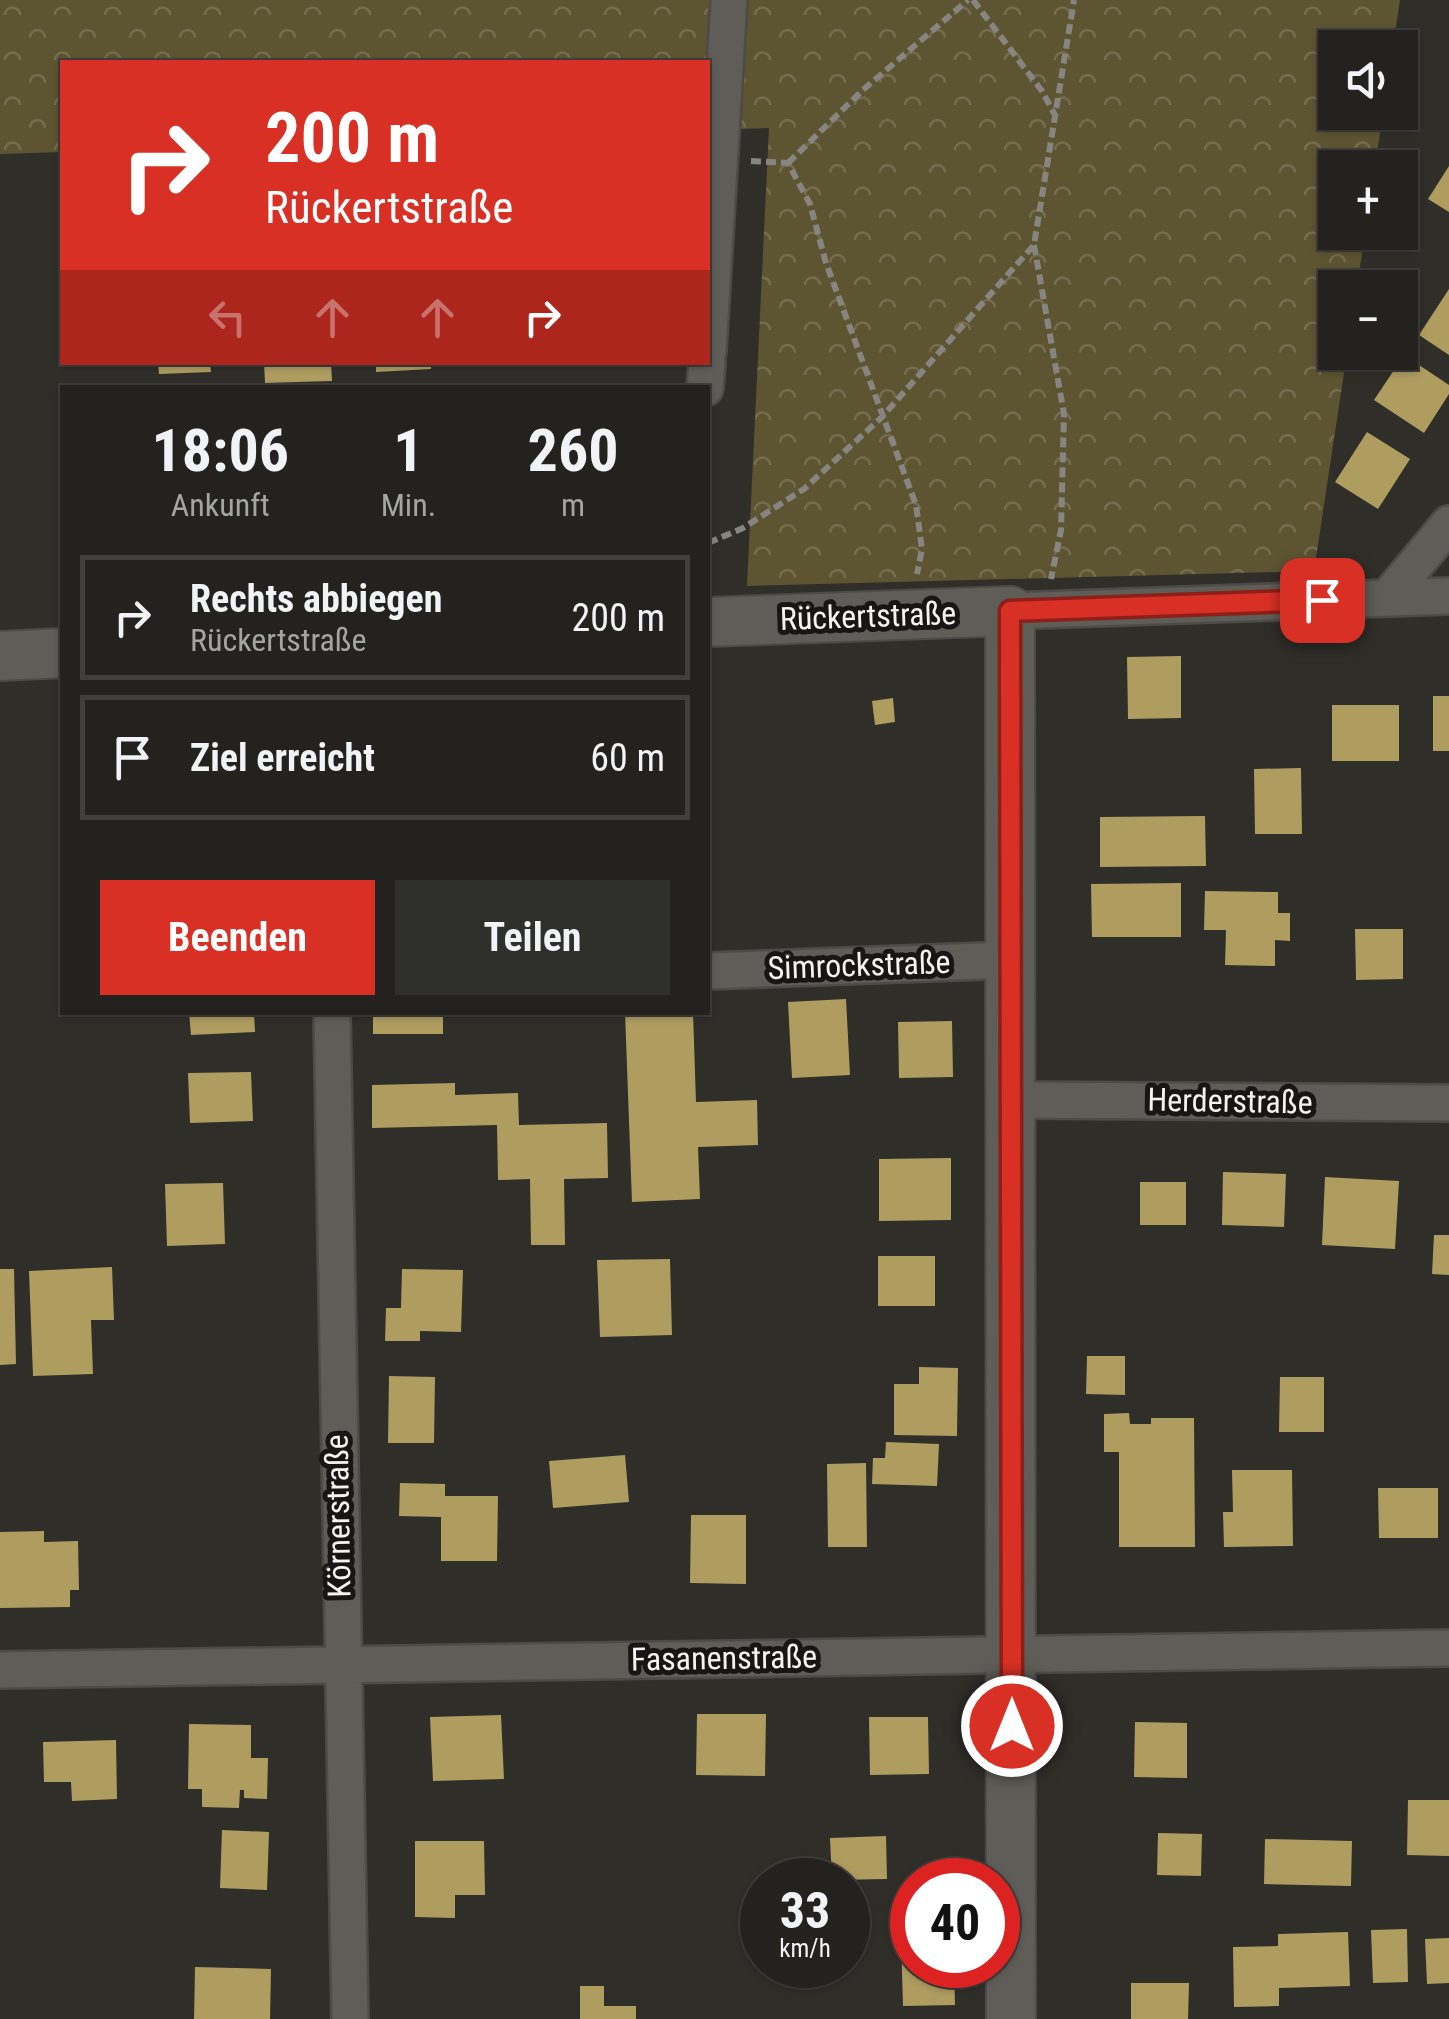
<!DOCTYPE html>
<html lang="de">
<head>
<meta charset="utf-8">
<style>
	:root { --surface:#23221f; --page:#2f2f2c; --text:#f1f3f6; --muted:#a3a4a4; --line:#403f3d; --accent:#d93025 }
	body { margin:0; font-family:"Roboto Condensed",sans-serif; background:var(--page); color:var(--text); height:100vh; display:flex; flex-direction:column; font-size:38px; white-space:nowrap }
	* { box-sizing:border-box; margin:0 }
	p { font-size:32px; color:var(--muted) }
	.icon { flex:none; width:55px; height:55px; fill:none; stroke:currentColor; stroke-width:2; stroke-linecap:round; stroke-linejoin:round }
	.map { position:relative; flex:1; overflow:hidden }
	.side { position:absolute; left:60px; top:385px; width:650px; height:630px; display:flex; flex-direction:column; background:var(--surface); border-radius:0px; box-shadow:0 2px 8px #0004,0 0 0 2px var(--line) }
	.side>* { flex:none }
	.hud { position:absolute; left:60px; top:60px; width:650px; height:305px; border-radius:0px; box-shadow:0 2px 8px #0004,0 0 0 2px var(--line); background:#d93025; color:#fff; overflow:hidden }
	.controls { position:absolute; left:1318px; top:30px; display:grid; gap:20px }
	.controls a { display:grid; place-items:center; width:100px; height:100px; border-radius:0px; background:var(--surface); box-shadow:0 2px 8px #0004,0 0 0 2px var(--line); font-size:50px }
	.speed { position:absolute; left:740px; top:1858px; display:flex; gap:20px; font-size:50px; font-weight:700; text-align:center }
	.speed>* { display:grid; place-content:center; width:130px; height:130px; border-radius:50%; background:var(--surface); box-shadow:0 2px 8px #0004,0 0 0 2px var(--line); line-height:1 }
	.speed small { font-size:25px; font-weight:400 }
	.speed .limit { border:15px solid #d22; background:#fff; color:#111 }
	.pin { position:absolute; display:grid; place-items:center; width:85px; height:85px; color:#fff; margin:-42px; border-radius:20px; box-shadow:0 5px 15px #0006 }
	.me { position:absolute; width:110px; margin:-55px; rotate:0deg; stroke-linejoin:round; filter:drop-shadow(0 0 8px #0008) }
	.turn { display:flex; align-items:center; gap:35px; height:210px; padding:0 40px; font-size:45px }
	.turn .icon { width:130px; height:130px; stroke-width:2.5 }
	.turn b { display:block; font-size:70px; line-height:85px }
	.lanes { display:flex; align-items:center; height:95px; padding:0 40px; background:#0003; justify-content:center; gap:50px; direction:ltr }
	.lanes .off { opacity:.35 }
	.eta { display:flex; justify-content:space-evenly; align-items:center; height:170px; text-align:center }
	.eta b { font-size:60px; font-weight:700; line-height:70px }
	.primary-button { display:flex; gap:20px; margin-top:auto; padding:20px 40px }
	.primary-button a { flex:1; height:115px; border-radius:0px; background:var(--accent); color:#fff; font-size:40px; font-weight:700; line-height:115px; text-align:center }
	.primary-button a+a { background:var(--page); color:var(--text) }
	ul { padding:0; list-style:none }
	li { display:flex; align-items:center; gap:30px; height:125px; margin:0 20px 15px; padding:0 20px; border:5px solid var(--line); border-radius:0px }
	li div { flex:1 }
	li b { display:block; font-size:38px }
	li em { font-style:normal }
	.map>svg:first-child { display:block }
</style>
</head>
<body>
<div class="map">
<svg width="1449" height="2019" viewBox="0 0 1449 2019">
	<defs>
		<pattern id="park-crowns" width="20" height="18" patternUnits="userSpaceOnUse" patternTransform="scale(2.5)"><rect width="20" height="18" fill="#5d5432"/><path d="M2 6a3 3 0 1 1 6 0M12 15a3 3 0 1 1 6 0" fill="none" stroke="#756d50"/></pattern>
	</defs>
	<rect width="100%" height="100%" fill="#2f2e29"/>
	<path fill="url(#park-crowns)" d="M0,0h1400l-7,47 -58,1v64l48,1 -8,54 -40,1v64l30,1 -8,54 -22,1v64l12,1 -33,218 -567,15 22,-458 -61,2v-68h-646v90l-62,2z"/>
	<path fill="#af9d60" d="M1449,166v46l-21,-13z
		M1449,289v66l-30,-20z
		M1404,355l45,30v9l-25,39 -50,-33z
		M158,362h52l1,10 -52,2z
		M264,362h67l1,19 -67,2z
		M376,362h55v7l-55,3z
		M1367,432l43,27 -32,50 -43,-27z
		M1181,656v62l-53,1 -1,-62z
		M1433,696h16v55h-16z
		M893,698l2,24 -20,3 -3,-24z
		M1332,705h67v56h-67z
		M1301,768l1,66h-47l-1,-65z
		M1205,816l1,50 -106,1v-50z
		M1181,883v54h-89l-1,-53z
		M1205,891l73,1v21h12v28l-15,-1v26l-50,-1 1,-35h-22z
		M1355,929h48v50l-47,1z
		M846,999l4,76 -58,3 -4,-76z
		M189,1012h65l1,20 -64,3z
		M373,1012h70v22h-70z
		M625,1012h68l3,90 61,-2 1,45 -60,2 2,52 -68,3z
		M952,1021l1,56 -54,1 -1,-56z
		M251,1072l2,49 -63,2 -2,-50z
		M455,1083v12l63,-2 1,32 88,-2 1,55 -44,1 1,66h-34l-1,-66 -32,1 -1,-55 -125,3v-43z
		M951,1158v62l-72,1v-62z
		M1223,1172l63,2 -2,53 -62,-2z
		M1325,1177l74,4 -4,68 -73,-4z
		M1140,1182h46v43h-46z
		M223,1183l2,61 -58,2 -2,-62z
		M1434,1235h15v40l-17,-1z
		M878,1256h57v50h-57z
		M670,1259l2,76 -72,2 -3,-77z
		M112,1267l2,53h-23l2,54 -60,2 -4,-105z
		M0,1269h14l2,95 -16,1z
		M402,1269l61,1 -2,62 -41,-1v10h-35l1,-33h15z
		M1087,1356h38v39l-39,-1z
		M919,1367l39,1 -1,68 -63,-1v-51h25z
		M389,1376l46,1 -1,66h-46z
		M1280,1377h44v55h-45z
		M1129,1413l1,11h21v-6h43l1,129h-76v-95h-15v-38z
		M886,1442l53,2 -2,42 -65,-2 1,-26h12z
		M625,1455l4,47 -76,6 -4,-47z
		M866,1463l1,84h-39l-1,-83z
		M1232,1470h60l1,76 -69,1 -1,-35h10z
		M400,1483l45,1v12h53l-1,65h-56v-44l-42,-1z
		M1378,1488h60v50h-59z
		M691,1515h55v69l-56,-1z
		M44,1531v11l34,-1 1,49h-9v17l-70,1v-76z
		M697,1714h69l-1,62 -69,-1z
		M501,1715l3,64 -71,2 -3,-64z
		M869,1717h59l1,57 -59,1z
		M1135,1722l52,1v55l-53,-1z
		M189,1724l62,1v33h17l-1,41 -23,-1v-8h-4l-1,18 -37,-1v-18h-14z
		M116,1740l1,59 -45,2 -1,-19h-27l-1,-40z
		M1408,1800h41v56l-42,-1z
		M222,1830l47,2 -2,58 -47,-2z
		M1158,1833l44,1 -1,42 -44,-1z
		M886,1836l1,43 -55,1 -2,-42z
		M1265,1839l87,2 -1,45 -87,-2z
		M415,1841h69l1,54h-30v23l-40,-1z
		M1407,1929l1,53 -35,1 -2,-53z
		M1348,1932l2,54 -71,2v18l-45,1 -1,-60 45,-1v-12z
		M912,1938v27h42l1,40 -52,1 -2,-67z
		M1449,1938v45l-22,1 -2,-45z
		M195,1967l76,2 -1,50h-76z
		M1131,1983h58l-1,36h-57z
		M580,1986h24v20h32v13h-56z"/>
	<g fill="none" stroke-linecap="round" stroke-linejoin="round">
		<defs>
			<path id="street" d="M708,351l21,-351
				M705,388l2,-26
				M1390,595l59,-71
				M1010,611l439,-15
				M708,971l303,-11
				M332,1012l18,1007
				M1010,1100l439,3
				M0,1670l1449,-22"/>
			<path id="secondary" d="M708,622l302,-11 1,1408
				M0,656l62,-3"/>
		</defs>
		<use href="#street" stroke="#4d4b47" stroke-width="40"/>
		<use href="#secondary" stroke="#4d4b47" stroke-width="52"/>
		<path stroke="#868580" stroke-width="6" stroke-dasharray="10 5" stroke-linecap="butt" d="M973,0l69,91 14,26
			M751,161l37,2 22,41 16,59 90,242 6,44 -5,25
			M788,163l76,-74 104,-89
			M1034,245l30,169 -3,116 -10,49
			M708,543l35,-15 61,-39 78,-72 152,-172 40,-245"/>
		<use href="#street" stroke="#5e5d57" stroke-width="35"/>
		<use href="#secondary" stroke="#5e5d57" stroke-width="48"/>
	</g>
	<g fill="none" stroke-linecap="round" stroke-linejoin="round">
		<defs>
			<path id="route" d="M1012,1726l-2,-1115 312,-11"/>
		</defs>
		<use href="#route" stroke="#8d1f18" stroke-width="25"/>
		<use href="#route" stroke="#d93025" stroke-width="18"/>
	</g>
	<g text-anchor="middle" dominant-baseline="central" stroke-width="10" stroke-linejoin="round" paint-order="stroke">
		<g font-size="32" fill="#f3f3ef" stroke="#171614">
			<text transform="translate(868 616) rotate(-2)">Rückertstraße</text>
			<text transform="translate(859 965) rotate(-2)">Simrockstraße</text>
			<text transform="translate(1230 1101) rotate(1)">Herderstraße</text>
			<text transform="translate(338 1516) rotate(-91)">Körnerstraße</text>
			<text transform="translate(724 1658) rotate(-1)">Fasanenstraße</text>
		</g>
	</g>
</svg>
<div class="controls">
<a><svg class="icon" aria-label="sound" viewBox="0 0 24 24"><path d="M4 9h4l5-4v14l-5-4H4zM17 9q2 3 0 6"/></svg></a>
<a>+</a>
<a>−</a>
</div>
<div class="speed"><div>33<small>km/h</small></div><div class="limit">40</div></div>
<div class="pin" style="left:1322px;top:600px;background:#d93025"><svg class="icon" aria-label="arrive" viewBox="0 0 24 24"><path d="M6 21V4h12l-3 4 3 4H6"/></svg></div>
<svg class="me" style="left:1012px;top:1726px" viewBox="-20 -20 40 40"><circle r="17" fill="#d93025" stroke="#fff" stroke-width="3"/><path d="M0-11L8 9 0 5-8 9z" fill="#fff"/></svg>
<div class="hud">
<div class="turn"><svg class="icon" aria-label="right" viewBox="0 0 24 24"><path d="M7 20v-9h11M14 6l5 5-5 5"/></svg><div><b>200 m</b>Rückertstraße</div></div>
<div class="lanes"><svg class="icon off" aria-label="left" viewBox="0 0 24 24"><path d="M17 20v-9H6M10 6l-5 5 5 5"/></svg><svg class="icon off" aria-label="ahead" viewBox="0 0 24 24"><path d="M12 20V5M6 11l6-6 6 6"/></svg><svg class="icon off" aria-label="ahead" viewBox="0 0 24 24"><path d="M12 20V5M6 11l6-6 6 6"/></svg><svg class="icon" aria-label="right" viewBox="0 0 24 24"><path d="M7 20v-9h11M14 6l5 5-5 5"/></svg></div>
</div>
<section class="side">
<div class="eta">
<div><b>18:06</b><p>Ankunft</p></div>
<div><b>1</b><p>Min.</p></div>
<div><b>260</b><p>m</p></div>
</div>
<ul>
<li><svg class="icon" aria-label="right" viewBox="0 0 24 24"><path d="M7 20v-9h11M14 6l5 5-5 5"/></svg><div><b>Rechts abbiegen</b><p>Rückertstraße</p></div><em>200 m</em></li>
<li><svg class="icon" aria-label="arrive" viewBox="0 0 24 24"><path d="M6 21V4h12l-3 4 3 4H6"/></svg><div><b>Ziel erreicht</b></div><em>60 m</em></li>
</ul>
<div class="primary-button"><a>Beenden</a><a>Teilen</a></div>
</section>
</div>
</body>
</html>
